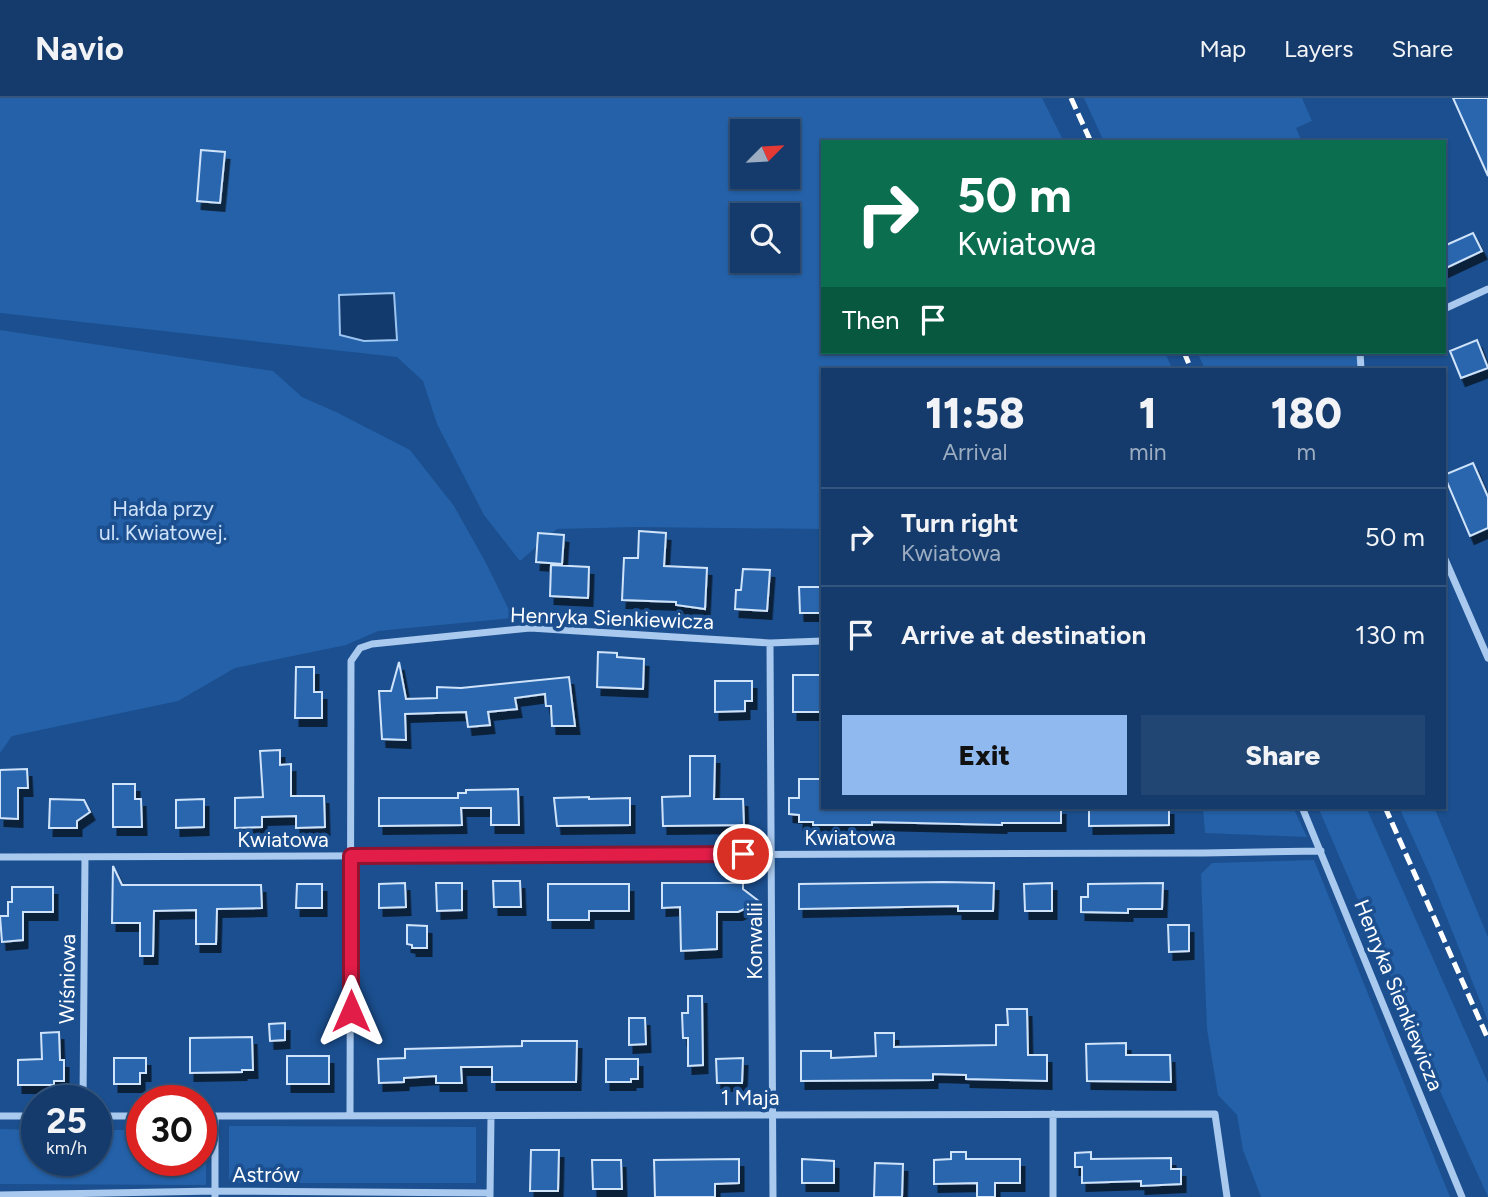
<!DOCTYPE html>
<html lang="en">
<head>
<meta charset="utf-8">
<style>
	:root { --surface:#143b6b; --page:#214673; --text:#f1f3f6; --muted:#9dadc1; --line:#33557e; --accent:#90b9f0 }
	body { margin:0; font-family:Figtree,sans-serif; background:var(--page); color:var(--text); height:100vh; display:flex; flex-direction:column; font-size:26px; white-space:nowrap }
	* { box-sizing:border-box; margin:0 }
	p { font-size:23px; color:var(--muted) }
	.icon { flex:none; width:38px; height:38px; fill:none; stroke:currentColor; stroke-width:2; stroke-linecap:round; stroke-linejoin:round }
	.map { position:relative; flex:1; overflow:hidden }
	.details { position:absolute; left:821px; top:270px; width:625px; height:441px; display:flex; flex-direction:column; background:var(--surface); border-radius:0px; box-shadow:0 2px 5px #0004,0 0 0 2px var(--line) }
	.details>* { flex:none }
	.banner { position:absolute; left:821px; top:42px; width:625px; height:214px; border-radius:0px; box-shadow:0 2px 5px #0004,0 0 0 2px var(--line); background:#0b6e4f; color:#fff; overflow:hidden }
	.needle { width:46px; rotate:66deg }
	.fabs { position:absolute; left:730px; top:21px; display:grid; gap:14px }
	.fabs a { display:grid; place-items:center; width:70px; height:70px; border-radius:0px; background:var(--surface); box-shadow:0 2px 5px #0004,0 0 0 2px var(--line); font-size:35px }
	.speed { position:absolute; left:21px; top:987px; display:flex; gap:14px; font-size:35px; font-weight:700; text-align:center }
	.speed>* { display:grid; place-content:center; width:91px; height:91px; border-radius:50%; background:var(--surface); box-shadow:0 2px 5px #0004,0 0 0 2px var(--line); line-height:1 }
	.speed small { font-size:18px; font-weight:400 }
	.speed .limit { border:10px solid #d22; background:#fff; color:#111 }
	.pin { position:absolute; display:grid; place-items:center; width:60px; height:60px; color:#fff; margin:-30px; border:4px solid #fff; border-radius:50%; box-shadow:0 2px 7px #0007 }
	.me { position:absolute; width:77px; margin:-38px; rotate:0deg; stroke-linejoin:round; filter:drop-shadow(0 0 5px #0008) }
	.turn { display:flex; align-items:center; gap:24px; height:147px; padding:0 21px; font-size:32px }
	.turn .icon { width:91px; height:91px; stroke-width:2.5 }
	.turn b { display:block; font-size:49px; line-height:60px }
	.then { display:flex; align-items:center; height:66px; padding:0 21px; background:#0003; gap:14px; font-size:26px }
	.eta { display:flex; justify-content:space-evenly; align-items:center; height:119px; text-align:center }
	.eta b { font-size:42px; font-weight:800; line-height:49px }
	.button { display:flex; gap:14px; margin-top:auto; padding:14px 21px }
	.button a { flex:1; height:80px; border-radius:0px; background:var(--accent); color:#111; font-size:28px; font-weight:800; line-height:80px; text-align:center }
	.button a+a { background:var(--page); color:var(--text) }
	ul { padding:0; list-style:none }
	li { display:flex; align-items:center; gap:21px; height:98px; padding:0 21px; border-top:2px solid var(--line) }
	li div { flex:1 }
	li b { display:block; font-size:26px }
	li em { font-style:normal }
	header { display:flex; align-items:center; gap:42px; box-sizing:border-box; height:98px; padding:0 35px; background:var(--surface); border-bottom:2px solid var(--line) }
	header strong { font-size:33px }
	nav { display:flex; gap:38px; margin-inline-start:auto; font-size:24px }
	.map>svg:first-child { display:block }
</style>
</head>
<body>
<header>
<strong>Navio</strong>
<nav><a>Map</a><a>Layers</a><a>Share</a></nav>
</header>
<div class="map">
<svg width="1488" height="1099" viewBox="0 0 1488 1099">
	<defs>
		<filter id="shadow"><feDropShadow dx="4.5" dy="8" stdDeviation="0" flood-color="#0009"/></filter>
	</defs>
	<rect width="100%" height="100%" fill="#1b4f8f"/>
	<path fill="#2461a8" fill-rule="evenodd" d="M0,0h1042l22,44h-242v210h343l7,17h-350v160l-187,-2 -78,2 -37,32 -36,-46 -47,-91 -14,-43 -26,-24 -397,-44zM742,33h46v46h-46zM742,117h46v46h-46z
		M1084,0h218l10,23 -16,7 6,14h-198z
		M0,232l273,41 29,26 36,16 72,37 44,56 32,57 27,55 -135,13 -32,14 -111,23 -57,33 -166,35 -12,17z
		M1197,254h166l-8,17h-150z
		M1203,709h90l14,30 -102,-4z
		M1318,709h48l122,276v114l-48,-106z
		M1399,709h35l54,130v84l-57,-143z
		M1314,762l136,337h-189l-18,-47 -6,-35 -19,-20 -11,-66 -6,-155 11,-11z
		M229,1028l247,1v56h-247z
		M0,1031l37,1v30h59v-30h46v30h59v-30h5v55l-206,-1z"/>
	<path fill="#123a6d" stroke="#9cc4f0" stroke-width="2" d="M394,195l3,47 -33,1 -24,-6 -1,-40z"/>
	<path fill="#2a66ad" stroke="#cfe3fa" stroke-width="2" filter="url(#shadow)" d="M1453,0h35v78z
		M201,52l24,2 -5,51 -23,-2z
		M1473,135l9,18 -38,18v-23z
		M1477,242l11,28 -27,10 -11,-27z
		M1473,365l15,34v31l-18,8 -26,-61z
		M639,433l27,2 -2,33 43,2 -2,41 -29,-4v-3l-54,-2 2,-42h14z
		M538,435l26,2 -2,29 -26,-2z
		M551,467l38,2 -1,31 -38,-2z
		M743,471l27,1 -3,41 -32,-2 1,-19h5z
		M799,489h23v26h-22z
		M598,554l19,1v4l27,2 -1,30 -46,-2z
		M399,564l7,37 31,-1v-11l24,1 108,-11 6,49h-23l-1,-20h-5l-1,-12 -30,4 2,11 -29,3 2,13 -22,2 -2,-15 -61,2 1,26 -24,-1 -3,-48h12z
		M296,569h18v25h8v26h-27z
		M793,577h29v37h-29z
		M715,583h37v20h-7v10l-30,1z
		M280,652v15l11,-1v32h33l1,31 -29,1v-12l-34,1v10l-27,1v-30l28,-1 -3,-46z
		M690,658h25l-1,43h29l1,26 -81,1 -1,-29 28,-1z
		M27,671l1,19h-10v31l-18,-1v-48z
		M799,681h23v28h180l33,3v-3h26v16h-59v2l-130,-3v3h-59v-3h-14v-7l-10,-1v-16h10z
		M113,686h22v15h6l1,28h-29z
		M518,691l1,36h-28v-17h-30l1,17 -83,1v-28h79v-5h8v-3z
		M589,699v2l41,-1v27l-73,1 -3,-28z
		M50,701l34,1 6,12 -13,9v7h-28z
		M204,701v28l-28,1v-28z
		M1091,709h78v18l-80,1v-17z
		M113,768l9,19h139l1,23 -45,1 -1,35h-20v-34l-42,1 -1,45h-13v-33h-28z
		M493,783h27l1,26h-27z
		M943,784l51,1 -1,28h-35v-5l-159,3v-25z
		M405,785l1,24 -27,1v-24z
		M436,785h26v27l-25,1z
		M662,785h81v6l17,13 -22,10h-21v37l-36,2 -1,-44 -18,1z
		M1052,785v28h-27l-1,-27z
		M1163,785l-1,26h-34v4l-47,-1v-15h7v-13z
		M297,786h25v24h-26z
		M548,786h81v27h-40v9h-41z
		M12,789h41v25h-30v28l-21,2 -2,-26h8v-14h4z
		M407,827l20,1v22h-15v-3l-5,-1z
		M1168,827h21v26l-20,1z
		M688,898h14l1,69 -15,1v-28h-5l-1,-25h6z
		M1007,911h20l1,46h19v26l-81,-2v-4l-33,-1v6l-132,1v-30h30v7l45,-2 -1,-23h19v14l102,-2v-20h12z
		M629,920h16l1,26 -17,1z
		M285,925v17l-15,1 -1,-17z
		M59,934l1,28h4v21h-10v4h-36v-25l24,-1 -1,-26z
		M252,939l1,33h-11v2l-52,1v-35z
		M522,943h55l-1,41h-84v-15h-31l1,16h-26v-7l-32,2v4l-25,1 -1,-24 27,-1v-9l117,-3z
		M1126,945v12h44l1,27 -84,-1 -1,-37z
		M287,958h42v28h-42z
		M114,960h32v15h-6v11h-26z
		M743,960l-1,25h-25l-1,-24z
		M606,961h32v20h-7v3h-25z
		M531,1052h28l-1,41h-28z
		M951,1054h15v7h54v24h-25v14h-18v-14l-43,1v-24l17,-1z
		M1091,1054v7l80,-1v11h10v15l-40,2v-5l-59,2v-16h-7v-14z
		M739,1061v24l-24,1v13h-60l-1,-37z
		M802,1061l32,2v22h-32z
		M592,1062h29l1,29h-29z
		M875,1065l28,1 -1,33h-28z"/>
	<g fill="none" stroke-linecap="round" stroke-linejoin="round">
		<path stroke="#a9c9ee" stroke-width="7" d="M1444,211l44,-20
			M1360,254l1,17
			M1444,459l44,101
			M770,545l3,554
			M1302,709l160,390
			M0,759l1204,-4 117,-2
			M83,1003l2,-244
			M350,1017l1,-454 9,-13 12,-4 158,-16 240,15 52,-2
			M0,1018h37
			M96,1018h46
			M201,1018l1014,-2 12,83
			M215,1018v81
			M0,1097l215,-4 275,2
			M490,1098l1,-80
			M1053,1099v-83"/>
		<path stroke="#fff" stroke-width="5" stroke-dasharray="12 5" stroke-linecap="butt" d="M1071,0l20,44
			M1184,254l7,17
			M1385,709l103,232"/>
	</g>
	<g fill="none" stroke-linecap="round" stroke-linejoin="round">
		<defs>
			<path id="route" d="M351,913v-155l392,-2"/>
		</defs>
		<use href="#route" stroke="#92132f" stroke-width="18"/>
		<use href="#route" stroke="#e11d48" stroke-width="12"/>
	</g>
	<g text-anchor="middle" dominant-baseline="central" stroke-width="7" stroke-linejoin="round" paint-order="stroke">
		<g font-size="21" fill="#cfe3fa" stroke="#1b4f8f">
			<text x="163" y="410">Hałda przy<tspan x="163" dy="24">ul. Kwiatowej.</tspan></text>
		</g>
		<g font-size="21" fill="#fff" stroke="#1b4f8f">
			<text transform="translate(612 520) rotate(2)">Henryka Sienkiewicza</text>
			<text x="850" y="739">Kwiatowa</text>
			<text x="283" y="741">Kwiatowa</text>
			<text transform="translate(754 843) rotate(-90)">Konwalii</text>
			<text transform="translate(67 881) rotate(-89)">Wiśniowa</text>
			<text transform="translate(1399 897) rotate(68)">Henryka Sienkiewicza</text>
			<text x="750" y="999">1 Maja</text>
			<text x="266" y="1076">Astrów</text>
		</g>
	</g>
</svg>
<div class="fabs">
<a><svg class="needle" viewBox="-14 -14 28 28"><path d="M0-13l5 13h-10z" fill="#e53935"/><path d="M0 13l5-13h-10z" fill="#9dadc1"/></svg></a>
<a><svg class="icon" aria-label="search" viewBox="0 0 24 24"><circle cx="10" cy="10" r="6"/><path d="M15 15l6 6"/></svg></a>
</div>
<div class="speed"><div>25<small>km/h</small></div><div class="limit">30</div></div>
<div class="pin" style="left:743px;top:756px;background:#d93025"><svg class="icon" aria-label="arrive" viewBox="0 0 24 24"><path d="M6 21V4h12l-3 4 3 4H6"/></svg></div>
<svg class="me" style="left:351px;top:913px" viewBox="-20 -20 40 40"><path d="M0-17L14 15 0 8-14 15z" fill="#e11d48" stroke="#fff" stroke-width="4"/></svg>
<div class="banner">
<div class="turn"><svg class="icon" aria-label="right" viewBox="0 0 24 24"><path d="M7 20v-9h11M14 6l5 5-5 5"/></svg><div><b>50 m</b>Kwiatowa</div></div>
<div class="then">Then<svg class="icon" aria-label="arrive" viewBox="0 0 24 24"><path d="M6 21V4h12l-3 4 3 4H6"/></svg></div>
</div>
<section class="details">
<div class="eta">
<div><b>11:58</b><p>Arrival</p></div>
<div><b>1</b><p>min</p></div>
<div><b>180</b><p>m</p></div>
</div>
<ul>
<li><svg class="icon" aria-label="right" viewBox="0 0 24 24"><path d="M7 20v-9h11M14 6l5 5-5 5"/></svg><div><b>Turn right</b><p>Kwiatowa</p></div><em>50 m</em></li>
<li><svg class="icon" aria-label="arrive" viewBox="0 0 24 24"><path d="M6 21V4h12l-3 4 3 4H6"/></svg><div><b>Arrive at destination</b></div><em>130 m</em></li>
</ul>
<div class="button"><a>Exit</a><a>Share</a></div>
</section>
</div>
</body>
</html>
